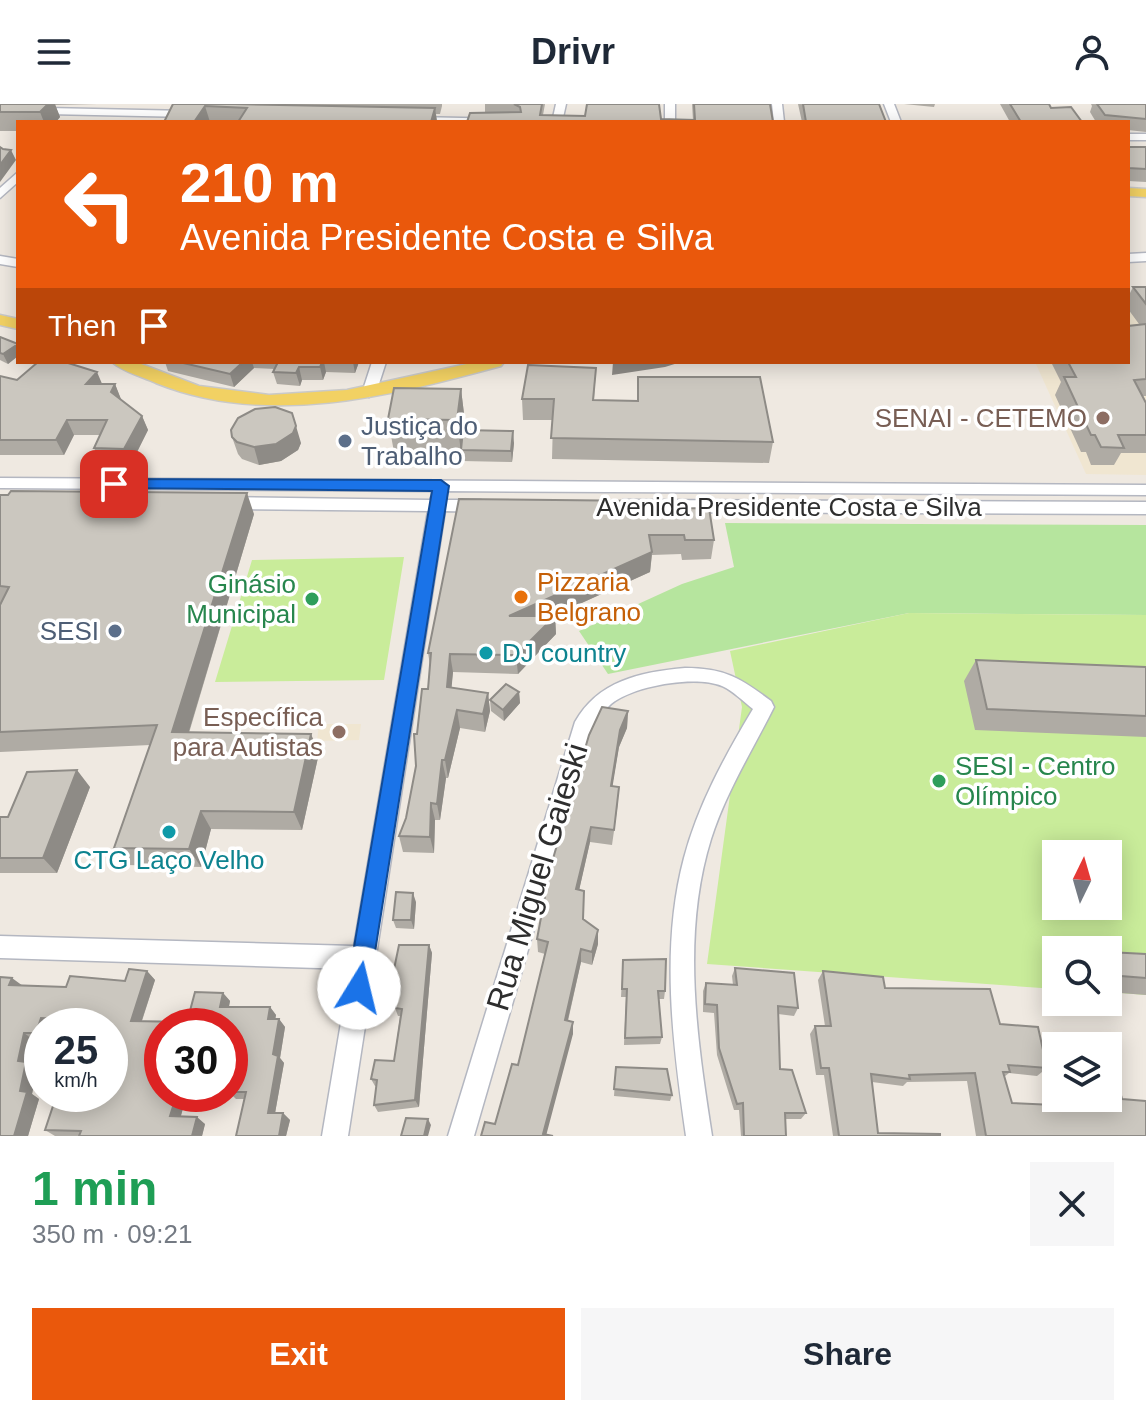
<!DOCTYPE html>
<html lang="en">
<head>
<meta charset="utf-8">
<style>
	:root { --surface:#fff; --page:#f6f6f7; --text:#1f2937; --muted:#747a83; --accent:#ea580c }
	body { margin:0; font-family:Helvetica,sans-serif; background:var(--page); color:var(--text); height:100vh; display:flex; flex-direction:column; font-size:30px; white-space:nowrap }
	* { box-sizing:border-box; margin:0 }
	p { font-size:26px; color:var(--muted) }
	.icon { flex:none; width:44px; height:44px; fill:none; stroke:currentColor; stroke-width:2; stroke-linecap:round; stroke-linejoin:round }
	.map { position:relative; height:1032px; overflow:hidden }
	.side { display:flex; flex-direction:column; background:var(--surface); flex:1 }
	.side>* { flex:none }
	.hud { position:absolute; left:16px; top:16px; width:1114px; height:244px; border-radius:0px; box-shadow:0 4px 20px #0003; background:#ea580c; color:#fff; overflow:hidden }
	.needle { width:52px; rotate:5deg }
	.tools { position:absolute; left:1042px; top:736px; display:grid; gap:16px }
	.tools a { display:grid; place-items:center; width:80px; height:80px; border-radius:0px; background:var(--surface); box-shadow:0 4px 20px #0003; font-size:40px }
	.speed { position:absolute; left:24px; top:904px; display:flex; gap:16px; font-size:40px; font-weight:700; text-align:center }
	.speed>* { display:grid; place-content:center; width:104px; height:104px; border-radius:50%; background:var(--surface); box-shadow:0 4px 20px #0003; line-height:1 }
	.speed small { font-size:20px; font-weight:400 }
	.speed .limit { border:12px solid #d22; background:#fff; color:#111 }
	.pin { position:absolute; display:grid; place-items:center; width:68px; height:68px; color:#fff; margin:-34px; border-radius:16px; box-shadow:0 4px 12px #0006 }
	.me { position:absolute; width:88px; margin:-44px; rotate:9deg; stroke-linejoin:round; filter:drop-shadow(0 0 6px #0008) }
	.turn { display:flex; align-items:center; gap:28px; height:168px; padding:0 32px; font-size:36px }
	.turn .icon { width:104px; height:104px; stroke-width:2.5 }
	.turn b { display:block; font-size:56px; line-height:68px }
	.then { display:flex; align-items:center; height:76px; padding:0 32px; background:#0003; gap:16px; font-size:30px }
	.round { display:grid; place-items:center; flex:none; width:84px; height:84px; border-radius:0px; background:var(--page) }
	.head { display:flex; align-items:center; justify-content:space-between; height:136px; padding:0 32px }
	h1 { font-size:48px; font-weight:600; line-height:60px; color:#1e9e55 }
	.primary-button { display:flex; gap:16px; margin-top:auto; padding:16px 32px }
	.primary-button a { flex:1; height:92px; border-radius:0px; background:var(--accent); color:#fff; font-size:32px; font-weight:600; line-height:92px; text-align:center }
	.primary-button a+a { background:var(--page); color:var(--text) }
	header { display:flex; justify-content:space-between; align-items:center; height:104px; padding:0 32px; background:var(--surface); font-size:36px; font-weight:600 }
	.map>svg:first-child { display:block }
</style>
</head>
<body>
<header><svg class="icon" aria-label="menu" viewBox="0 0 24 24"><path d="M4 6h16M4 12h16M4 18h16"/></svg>Drivr<svg class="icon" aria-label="person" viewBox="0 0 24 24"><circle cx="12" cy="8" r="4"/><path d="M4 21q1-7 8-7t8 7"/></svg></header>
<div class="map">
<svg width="1146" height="1032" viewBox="0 0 1146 1032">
	<rect width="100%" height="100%" fill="#efe9e1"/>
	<path fill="#f0e6d1" d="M1128,200h18v171l-60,-1 -51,-112h93z
		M319,620h42l-2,16 -42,1z"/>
	<path fill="#b6e59e" d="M725,419l421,2v90l-237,-2 -301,61 -29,-43 103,-47 52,-17z"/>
	<path fill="#c9ec9a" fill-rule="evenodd" d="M404,453l-20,123 -169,2 37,-122z
		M909,509l237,2v380l-38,-3v-42h-52v39l-349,-25 35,-257 -12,-56zM1056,750h52v52h-52z"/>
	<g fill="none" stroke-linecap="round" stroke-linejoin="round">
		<defs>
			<path id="minor" d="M556,0h10l-4,18h-10z
				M665,0h10v18h-10z
				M772,0h10l2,18h-10z
				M884,0h10l7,18h-10z
				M0,3l189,4 5,3 -5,3 -189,-4z
				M415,13l99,2 5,3h-108v-4z
				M1128,30h18v6h-18z
				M18,68v10l-18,16v-10z
				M1146,149v8l-18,1v-8z
				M0,152l18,3v8l-18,-3z
				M372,258h14l-10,31 -7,4 -7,-4z
				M0,374l1146,7v10l-705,-4 4,1 1,8h35l8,6 -8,6 -36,-1 -97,625h-26l28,-167 -350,-11v-22l354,10 74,-435 -201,-2 -8,-6 8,-6 203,3 3,-8 4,-1 -437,-3z
				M623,396l523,2v12l-523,-2 -8,-6z
				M685,564c40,0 55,10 86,33l3,6c-22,44 -48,85 -63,132 -30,96 -14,200 1,297h-26c-13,-91 -26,-188 -2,-278 14,-53 41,-102 69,-149 -10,-8 -20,-18 -31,-23 -28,-11 -88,0 -111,18 -8,7 -14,16 -19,25l-118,407h-26l127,-414c23,-41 65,-50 110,-54z"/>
			<path id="major" d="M1128,84l18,1v8l-18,-1z
				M0,211l18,4v10l-18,-4z
				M112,258h24l63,24 70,9 78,-5 129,-28h28l-3,4c-111,30 -233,62 -345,17 -13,-6 -33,-11 -44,-21z"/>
		</defs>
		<use href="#minor" stroke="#b4b7c1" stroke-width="3"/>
		<use href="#major" stroke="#c9c9c9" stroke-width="3"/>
		<use href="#minor" fill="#fff" fill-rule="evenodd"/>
		<use href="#major" fill="#f2d163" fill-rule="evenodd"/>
	</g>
	<path fill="#afaba4" d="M0,0h97l-42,1 5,12 -4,5h-38v9h-18z
		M173,0h269v2l-2,8h-4l1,8h-273z
		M485,0h60l-2,11 150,5 -1,-16h78l3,18h-306l18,-9z
		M798,0h81l7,18h-84z
		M904,0h31l-1,3z
		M1000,0h49l2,4 31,14h-72z
		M1091,0h55v28l-18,-2v-8h-32l-6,-10 2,-6z
		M1128,43h18v35l-18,-1z
		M1133,183h13v109h-4l4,7v50h-25l-7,12h-23l-5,-13h-5l-26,-57 6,-13 -10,-20h77l11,-38 -11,-15v-12z
		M0,233l18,8v11l-10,8 -8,-4z
		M165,258h194l-4,11 -29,-1 -3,8h-21l-2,6 -23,-2 -4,-12 2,-3 -21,-1 -20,19 -66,-16z
		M596,264l-2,32 43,1 1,-24 135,65 -4,21 -217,-4 1,-39h-30l-1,-21z
		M0,272l17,4 98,4 6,16 21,16 6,14 -17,34 -30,-1 -7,-15 6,-13h-26l-10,20h-64z
		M461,285l4,33 -1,8 50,13 -2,19 -50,-1 -1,-8 -67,-1 -6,-33z
		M232,333l69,6 -3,7 -17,11 -22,4 -17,-6 -4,-5z
		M0,391l254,19 -65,219 130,20 -17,77 -91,-1 -10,38 -74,-2 -13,-17 36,-103 -150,7z
		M648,405l66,31 -3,19 -29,1 -1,-6 -29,1 -2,17 -97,44h2l1,18 -38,40 -65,-2 -2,16 37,5 2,18 -5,21 -25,-4 -12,50h-2l-6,42h-5l-1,33 -31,-1 -4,-16 7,-18 10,-52 1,-32 11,-45 2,-24 -2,-12z
		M976,556l170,7v70l-171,-7 -11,-49z
		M519,588l1,11 -16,18 -13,-10 -1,-11z
		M628,607l-1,17 -8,19 -7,39 6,17 -6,42 -22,-3 -11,48 4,29 15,25 -6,21 -11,-3 -13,59 5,1v12l-78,90 23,-59 27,-111 -7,-2 -1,-13z
		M90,683l-33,86h-57v-56h8z
		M416,798l-2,27 -18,-1 -3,-8z
		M429,841l3,8 -13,154 -41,5 -4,-7 2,-19h-1l-4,-7 23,-18 6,-45h-2l-3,-8 1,-26 -3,-8z
		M1108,848l38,2v41l-38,-3z
		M623,856l42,31 -1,8h-5l3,38 -2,7 -36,1 2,-48h-5z
		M735,864l63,40 -4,8 -16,-2 2,55 26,44 -5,6h-16l1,17h-45l-2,-26h-5l-17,-55 -3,-42 -11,-1v-21l3,-8 27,2 -1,-9z
		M147,867l8,9 -13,41 45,1 36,-29 7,8 -1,6h41l6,8 -1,4h4l6,8 -5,31 4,5 -9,50h8l7,7 -4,16h-50l9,-37h-9l-5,-5h-7h6v-68l-68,68h25l-6,22 24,8 -3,12h-147l-10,-6 65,-36v-68h-68v15h-7l-5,24 7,5 -5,24 7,5 -11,37 -6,-150 44,1 59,-6z
		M823,867l62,17 115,36 47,44 -10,8 -28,-3 -5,4 8,26 52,2 -2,-7 60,1 24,37h-170l-9,-55 -60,1 -4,4 -31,-4 6,51 62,3h-107l-9,-61h-8l-6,-41 5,-8h10l-7,-46z
		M616,963l56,28 -2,6 -56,-5z"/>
	<path fill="#8e8b86" d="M48,0h7l5,13 -4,5h-12l-4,-10z
		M205,2l5,16h-16z
		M435,4l2,14h-6z
		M11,46l5,10 -16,22v-17z
		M18,240v12l-10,8 -5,-10z
		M243,258h9l2,6 -20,19 -4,-13z
		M322,258h2l2,10 -3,8 -3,-13z
		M353,258h6l-4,11z
		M613,258h68l-16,5 -53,8z
		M299,263l3,13 -2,6 -4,-13z
		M97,268l6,14 -17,-2z
		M115,280l6,15 -3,8 -7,-15z
		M461,285l4,33 -4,31 -4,-33z
		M142,312l6,14 -17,34 -7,-15z
		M67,316l7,15 -10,20 -8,-15z
		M296,322l5,17 -3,7 -17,11 -22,4 -5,-18z
		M513,327l1,12 -2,19 -1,-11z
		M247,389l7,21 -71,237 -11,-19z
		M652,448l-2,20 -139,63 -2,-19z
		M555,512l1,18 -38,40 -2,-19z
		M450,550l3,18 -3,33 -3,-18z
		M519,588l1,11 -16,18 -1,-11z
		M488,589l2,18 -5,21 -2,-18z
		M457,606l3,18 -12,50 -3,-18z
		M628,607l-1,17 -8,19 -9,55 1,-16 9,-56z
		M311,630l8,19 -17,77 -8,-18z
		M442,656l4,18 -6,42 -3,-16z
		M77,666l13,17 -33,86 -14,-15z
		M431,699l4,17 -1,33 -4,-16z
		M201,707l10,18 -10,38 -12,-18z
		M591,723l-1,15 -14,62v-15z
		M413,789l3,9 -2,27 -3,-9z
		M598,826v14l-6,21v-13z
		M429,841l3,8 -13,154 -4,-7z
		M581,845v13l-16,70v-12z
		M147,867l8,9 -16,49 -8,-8z
		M12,874l11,8 -14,-1z
		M223,889l7,8 -3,14 -7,-8z
		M270,903l6,8 -2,12 -6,-8z
		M41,914l11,8h-10v11l-6,-4z
		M279,915l6,8 -5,31 4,5 -10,56 -6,-6 5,-59z
		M573,918v12l-27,102 -3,-2z
		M24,929l11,8 -5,24 7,5 -5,24 7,5 -11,37h-14l4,-75z
		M177,990h10l-8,28 -9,-6z
		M283,1009l7,7 -4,16h-7z
		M197,1013l8,7 -3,12h-10z
		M428,1015l3,6 -3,11h-4z"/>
	<path fill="#cbc7bf" stroke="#8e8b86" stroke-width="2" d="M0,0h48l-8,8h-40z
		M173,0h62l200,4 -4,14h-193l9,-14 -42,-2 -11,16h-30z
		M514,0h28l-2,11 45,1 2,-12h72l2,15 34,1 -1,-16h76l3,18h-306l3,-9 51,-1 -1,-5z
		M803,0h76l7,18h-80z
		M1010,0h39l2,4 20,-1 11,15h-61z
		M1097,0h49v15l-41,-4z
		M0,43l3,2 8,1 -11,15z
		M1128,43h18v22l-18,-1z
		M1133,183h13v17z
		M1146,220v55l-12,1 12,23v32h-28l6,13 -23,-1 -6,-12h-4l-27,-58h12l-8,-15h60v-36z
		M0,233l18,7 -15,10 -3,-1z
		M38,258h27l32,10 -11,12h29l-4,8 31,24 -18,33 -30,-1 13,-28h-40l-11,20h-56v-64l17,4z
		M179,258h64l-13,12z
		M278,258h44l-2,5h-21l-3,6 -23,-1z
		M528,261l68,3 -3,32 45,1v-24h122l13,65 -222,-4 3,-39h-32z
		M394,284l67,1 -4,31 -69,-1z
		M275,303l17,6 4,13 -3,7 -17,11 -22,3 -17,-5 -5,-5 -1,-7 7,-12 17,-9z
		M463,326l50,1 -2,20 -50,-1z
		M11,387l236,2 -75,239 139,2 -17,78 -93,-1 -12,38 -75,-1 43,-123 -157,7v-127l9,-18 -9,-1v-91h8z
		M459,395l188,2 1,8 61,-1 5,32h-29l-1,-5h-35l3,17 -143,64h46l-39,39 -66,-1 -3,33 41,6 -5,21 -26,-4 -12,50h-3l-5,44 -6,-1 -1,34 -31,-1 7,-18 10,-52 -2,-32h3l5,-45h6l3,-36h-3z
		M976,556l170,7v49l-159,-7z
		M506,580l13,8 -16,18 -13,-10z
		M602,603l26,4 -8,19 -9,56 8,1 -5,43 -23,-3 -15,62 8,2 -1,28 15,11 -6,22 -11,-3 -16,71 8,2 -30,112 10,2h-72l4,-14 10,2 17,-60 6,1 30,-123 -11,-3 13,-70 39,-134z
		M77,666l-34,88h-43v-41h8l19,-45z
		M396,788l17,1 -2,27h-18z
		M399,841h30l-14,155 -41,5 3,-25 -6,-1 4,-19 19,1 8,-52 -7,-1 2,-34h-4z
		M1108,848l38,2v24l-38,-3z
		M666,855l-1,32h-7l4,46 -37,1 2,-49h-5l1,-29z
		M735,864l59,5 4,35 -20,-2 2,63 12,1 14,43h-21l1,23h-42l-1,-33 -6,1 -18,-56 -2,-43 -12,-1 1,-21 31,2z
		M129,865l18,2 -16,50 56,1 8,-30 28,1 -3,14h50l-2,12h11l-6,35 5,2 -10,57h15l-4,23h-43l10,-44h-16v-66h-68v68h15l-7,22 27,1 -5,19h-113l2,-5 -36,-1 12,-36h53v-68h-19l2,-5 -52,-3 -5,15h-12l-6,28 8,1 -6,29 7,1 -13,44h-14v-159l12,1 -3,7 57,2 4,-11 55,5z
		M823,867l60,6 2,11 105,1 10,35 38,3 9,41 -39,-3 2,7h-7l9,31 64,3 -2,-8h34v-48h1l13,49 24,2v35h-160l-11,-63 -66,2 1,4 -39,-5 7,59 62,1v2h-101l-10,-68h-8l-6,-42h16z
		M616,963l51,2 5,26 -58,-6z
		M406,1014l22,1 -4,17h-23z"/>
	<path fill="#1a73e8" stroke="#114b97" stroke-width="2" d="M114,375l327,1 8,6 -81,510 -9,4 -9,-4 -3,-8 85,-497 -324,-3v-8z"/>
	<g fill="#8d6e63" stroke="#fff" stroke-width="3">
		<circle cx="1103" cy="314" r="8"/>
		<circle cx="339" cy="628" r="8"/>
	</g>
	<g fill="#5c6f8a" stroke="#fff" stroke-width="3">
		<circle cx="345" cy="337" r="8"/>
		<circle cx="115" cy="527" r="8"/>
	</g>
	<circle fill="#e8710a" stroke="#fff" stroke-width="3" cx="521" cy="493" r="8"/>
	<g fill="#2e9e5b" stroke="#fff" stroke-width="3">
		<circle cx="312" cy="495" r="8"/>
		<circle cx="939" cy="677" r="8"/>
	</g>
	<g fill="#0f9aa8" stroke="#fff" stroke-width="3">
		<circle cx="486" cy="549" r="8"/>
		<circle cx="169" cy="728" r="8"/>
	</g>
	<g text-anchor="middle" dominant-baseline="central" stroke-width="7" stroke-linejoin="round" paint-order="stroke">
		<g font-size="26" fill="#785e54" stroke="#fff" text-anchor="end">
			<text x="1087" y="314">SENAI - CETEMO</text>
			<text x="323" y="613">Específica<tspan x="323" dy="30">para Autistas</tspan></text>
		</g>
		<g font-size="26" fill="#4e5e75" stroke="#fff" text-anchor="start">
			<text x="361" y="322">Justiça do<tspan x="361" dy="30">Trabalho</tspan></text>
			<text x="99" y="527" text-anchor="end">SESI</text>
		</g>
		<g font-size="26" fill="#2e2e2e" stroke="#fff">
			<text x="789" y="403">Avenida Presidente Costa e Silva</text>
		</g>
		<g font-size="26" fill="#c56008" stroke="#fff" text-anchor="start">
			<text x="537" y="478">Pizzaria<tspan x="537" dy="30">Belgrano</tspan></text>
		</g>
		<g font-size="26" fill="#27864d" stroke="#fff" text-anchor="end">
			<text x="296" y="480">Ginásio<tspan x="296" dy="30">Municipal</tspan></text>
			<text x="955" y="662" text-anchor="start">SESI - Centro<tspan x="955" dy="30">Olímpico</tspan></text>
		</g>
		<g font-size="26" fill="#0d838f" stroke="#fff" text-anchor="start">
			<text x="502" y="549">DJ country</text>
			<text x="169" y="756" text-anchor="middle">CTG Laço Velho</text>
		</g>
		<g font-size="32" fill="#2e2e2e" stroke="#fff">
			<text transform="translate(537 773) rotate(-73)">Rua Miguel Gaieski</text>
		</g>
	</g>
</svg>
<div class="tools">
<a><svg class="needle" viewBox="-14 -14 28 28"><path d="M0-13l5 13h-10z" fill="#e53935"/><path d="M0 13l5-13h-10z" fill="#747a83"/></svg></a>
<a><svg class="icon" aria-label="search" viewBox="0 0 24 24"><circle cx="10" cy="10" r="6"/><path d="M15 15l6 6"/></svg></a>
<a><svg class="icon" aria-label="layers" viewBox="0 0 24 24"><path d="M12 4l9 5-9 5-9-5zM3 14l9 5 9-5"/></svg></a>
</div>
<div class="speed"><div>25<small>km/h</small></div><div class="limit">30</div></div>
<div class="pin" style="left:114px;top:380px;background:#d93025"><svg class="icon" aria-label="arrive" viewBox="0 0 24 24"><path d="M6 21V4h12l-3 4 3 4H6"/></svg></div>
<svg class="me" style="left:359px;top:884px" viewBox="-20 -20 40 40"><circle r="19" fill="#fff"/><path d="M0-13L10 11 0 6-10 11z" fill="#1a73e8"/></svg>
<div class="hud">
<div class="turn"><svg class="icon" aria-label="left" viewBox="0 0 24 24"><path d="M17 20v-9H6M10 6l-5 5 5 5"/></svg><div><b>210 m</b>Avenida Presidente Costa e Silva</div></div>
<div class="then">Then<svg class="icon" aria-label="arrive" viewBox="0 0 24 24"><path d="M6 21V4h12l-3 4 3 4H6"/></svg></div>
</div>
</div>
<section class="side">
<div class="head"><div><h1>1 min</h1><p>350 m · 09:21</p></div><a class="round"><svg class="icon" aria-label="close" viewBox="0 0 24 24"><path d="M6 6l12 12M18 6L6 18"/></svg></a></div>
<div class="primary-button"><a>Exit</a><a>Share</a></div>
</section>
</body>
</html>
